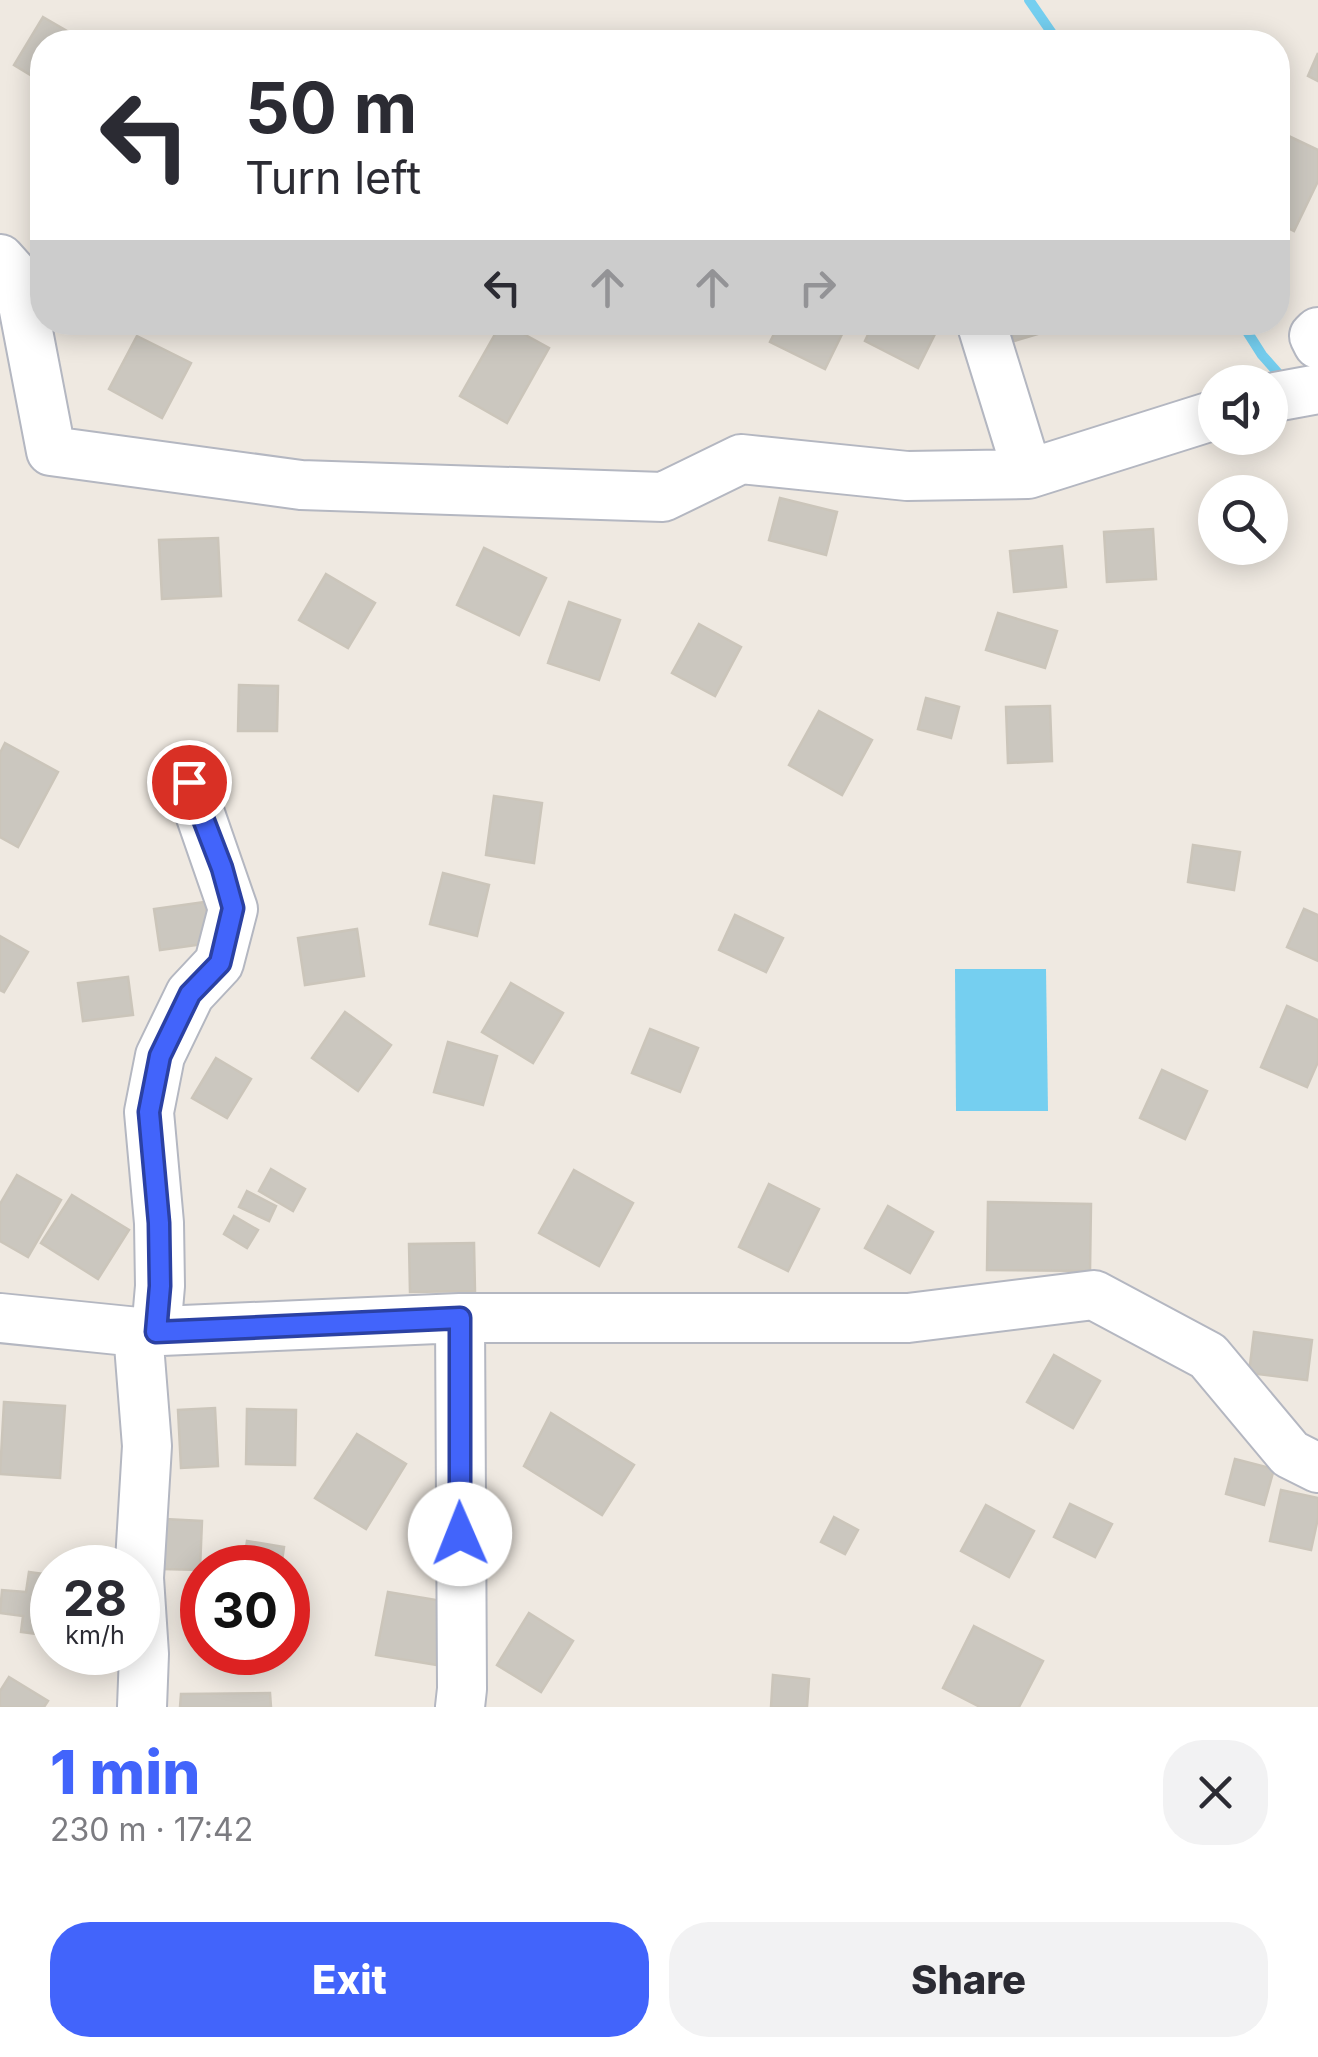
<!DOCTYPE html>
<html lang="en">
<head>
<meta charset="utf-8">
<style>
	:root { --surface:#fff; --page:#f2f2f3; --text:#2b2b33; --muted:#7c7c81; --accent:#4264fb }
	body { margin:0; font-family:Inter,sans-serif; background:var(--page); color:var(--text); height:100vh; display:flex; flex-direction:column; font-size:38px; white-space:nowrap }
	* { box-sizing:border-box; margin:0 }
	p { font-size:32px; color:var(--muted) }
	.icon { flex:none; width:55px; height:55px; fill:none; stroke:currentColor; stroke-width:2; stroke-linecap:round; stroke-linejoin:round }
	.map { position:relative; height:1707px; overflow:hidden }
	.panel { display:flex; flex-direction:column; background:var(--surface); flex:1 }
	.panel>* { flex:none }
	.top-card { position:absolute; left:30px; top:30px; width:1260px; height:305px; border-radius:40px; box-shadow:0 5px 25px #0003; background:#fff; color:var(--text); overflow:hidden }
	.controls { position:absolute; left:1198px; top:365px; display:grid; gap:20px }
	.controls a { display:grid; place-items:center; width:90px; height:90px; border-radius:50%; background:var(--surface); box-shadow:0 5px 25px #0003; font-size:50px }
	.speed { position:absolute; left:30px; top:1545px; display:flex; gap:20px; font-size:50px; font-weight:700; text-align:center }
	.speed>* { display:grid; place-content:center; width:130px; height:130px; border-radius:50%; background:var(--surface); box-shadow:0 5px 25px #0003; line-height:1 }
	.speed small { font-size:25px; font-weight:400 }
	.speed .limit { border:15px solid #d22; background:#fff; color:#111 }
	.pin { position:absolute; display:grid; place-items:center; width:85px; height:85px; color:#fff; margin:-42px; border:5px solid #fff; border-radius:50%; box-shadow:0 2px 10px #0007 }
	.me { position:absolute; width:110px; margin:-55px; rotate:359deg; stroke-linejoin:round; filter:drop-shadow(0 0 8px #0008) }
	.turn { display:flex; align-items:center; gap:35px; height:210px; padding:0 50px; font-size:45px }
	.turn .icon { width:130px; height:130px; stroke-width:2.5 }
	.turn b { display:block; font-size:70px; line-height:85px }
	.lanes { display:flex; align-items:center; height:95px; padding:0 50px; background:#0003; justify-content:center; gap:50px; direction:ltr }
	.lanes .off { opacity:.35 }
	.round { display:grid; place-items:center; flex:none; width:105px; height:105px; border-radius:40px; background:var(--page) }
	.summary { display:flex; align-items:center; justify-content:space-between; height:170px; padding:0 50px }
	h1 { font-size:60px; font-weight:800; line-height:75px; color:var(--accent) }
	.primary-button { display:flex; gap:20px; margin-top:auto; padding:20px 50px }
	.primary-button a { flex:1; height:115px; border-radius:40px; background:var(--accent); color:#fff; font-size:40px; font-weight:800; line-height:115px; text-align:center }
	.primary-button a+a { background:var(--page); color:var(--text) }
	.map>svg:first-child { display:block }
</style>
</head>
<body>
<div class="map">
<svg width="1318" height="1707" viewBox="0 0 1318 1707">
	<rect width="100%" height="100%" fill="#efe9e1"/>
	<path fill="#75cff0" d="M955,969h91l2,142h-92z"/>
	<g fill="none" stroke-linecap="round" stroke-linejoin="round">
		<path stroke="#75cff0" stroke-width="10" d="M1029,0l29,42
			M1241,322l21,33 23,26"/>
	</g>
	<path fill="#cbc7bf" stroke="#cbc5ba" stroke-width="2.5" d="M43,17l43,25h-44v40l-28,-17z
		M1318,53v28l-10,-5z
		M1278,131l40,19v31l-24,50 -16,-8z
		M502,322l47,26 -42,75 -47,-27z
		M780,322h49l15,8 -19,39 -55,-27z
		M874,322h67l-23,46 -53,-27z
		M1008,322h45l2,7 -41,12z
		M137,336l54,27 -29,55 -53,-29z
		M780,498l57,14 -11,43 -57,-15z
		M1153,529l3,50 -49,3 -3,-50z
		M218,538l3,58 -59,3 -3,-59z
		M1062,546l4,41 -52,5 -4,-41z
		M484,548l62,30 -27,57 -62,-30z
		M326,574l49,29 -27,45 -49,-28z
		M569,602l51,18 -21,60 -51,-17z
		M998,613l59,18 -12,37 -59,-18z
		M699,624l42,23 -26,49 -43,-23z
		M239,685l39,1 -1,45h-39z
		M926,698l33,9 -8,31 -33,-9z
		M1050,706l2,55 -44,2 -2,-56z
		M819,711l53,29 -30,55 -53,-30z
		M5,743l53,29 -40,75 -18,-10v-84z
		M494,796l48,7 -8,60 -48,-8z
		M1193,845l47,7 -6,38 -46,-8z
		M443,873l46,12 -12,51 -47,-12z
		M205,902l6,41 -51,7 -6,-41z
		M1304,909l14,6v46l-31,-14z
		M735,915l48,23 -17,34 -47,-22z
		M357,929l7,47 -59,9 -7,-47z
		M0,936l28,16 -24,40 -4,-2z
		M128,977l5,38 -50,6 -5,-38z
		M511,983l52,30 -30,50 -51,-31z
		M1287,1006l31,14v42l-11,25 -46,-20z
		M345,1012l46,33 -33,46 -46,-33z
		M650,1029l48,19 -18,44 -48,-19z
		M448,1042l49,14 -14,49 -49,-13z
		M216,1058l35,21 -24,39 -35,-20z
		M1162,1070l45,21 -22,48 -45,-21z
		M271,1169l34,20 -12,22 -34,-20z
		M574,1170l59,33 -34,63 -60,-33z
		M17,1175l44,25 -33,57 -28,-16v-37z
		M769,1184l50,25 -31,62 -49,-24z
		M247,1191l29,15 -7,15 -30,-14z
		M72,1195l57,35 -31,49 -57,-36z
		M988,1202l103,2 -1,67 -103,-1z
		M888,1206l45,26 -23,41 -45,-25z
		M234,1216l24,14 -11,18 -23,-14z
		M474,1243l1,48 -65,1 -1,-48z
		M1254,1332l58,8 -5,40 -58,-7z
		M1054,1355l46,26 -27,47 -46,-26z
		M4,1402l61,4 -5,72 -60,-4z
		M215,1408l3,58 -37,2 -3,-58z
		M247,1409l49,1 -1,55 -49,-1z
		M551,1413l83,52 -32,50 -78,-49z
		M357,1434l49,30 -40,65 -51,-31z
		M1235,1459l39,10 -10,36 -38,-11z
		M1281,1490l37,8v20l-7,32 -41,-9z
		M1070,1504l42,20 -17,33 -41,-20z
		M986,1505l48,26 -25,46 -48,-26z
		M834,1517l24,13 -13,24 -24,-12z
		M165,1519l37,2 -2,49 -37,-1z
		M247,1541l37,6 -3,21h-38z
		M29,1572l23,3v61l-31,-4 2,-16 -23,-3 2,-23 24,2z
		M388,1592l60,10 -11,63 -61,-10z
		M529,1613l44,28 -32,51 -44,-27z
		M974,1626l69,35 -24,46h-39l-37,-19z
		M210,1652h63v3l-63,1z
		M773,1675l36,4 -2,28h-36z
		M9,1677l39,24 -4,6h-44v-16z
		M270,1693l1,14h-91l1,-13z"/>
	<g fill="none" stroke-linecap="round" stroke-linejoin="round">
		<defs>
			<path id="minor" d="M0,259l18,20 33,172 250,34 362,12 78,-38 166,17 121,-2 187,-59
				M981,322l47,152
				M1318,332l-4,4 4,8
				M1270,398l48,-9
				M0,1318l138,14 322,-14h448l186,-23 114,61 82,98 28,14
				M138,1332l9,114 -8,132 5,76 -2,53
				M156,1332l4,-46 -1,-63 -10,-111 11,-56 30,-62 29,-31 14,-54 -44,-127
				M460,1707l2,-18 -2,-371"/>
		</defs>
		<use href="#minor" stroke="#b4b7c1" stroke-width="52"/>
		<use href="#minor" stroke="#fff" stroke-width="48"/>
	</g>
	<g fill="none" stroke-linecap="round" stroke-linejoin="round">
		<defs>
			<path id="route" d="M189,782l33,86 11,40 -13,55 -30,31 -30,62 -11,56 10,111 1,63 -4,46 304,-14v216"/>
		</defs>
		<use href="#route" stroke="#2b41a3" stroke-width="25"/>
		<use href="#route" stroke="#4264fb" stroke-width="18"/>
	</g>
</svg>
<div class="controls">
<a><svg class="icon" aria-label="sound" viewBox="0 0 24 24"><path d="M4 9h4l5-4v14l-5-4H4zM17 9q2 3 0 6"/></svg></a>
<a><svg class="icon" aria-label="search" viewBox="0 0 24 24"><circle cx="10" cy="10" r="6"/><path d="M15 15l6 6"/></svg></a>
</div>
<div class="speed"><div>28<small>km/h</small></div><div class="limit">30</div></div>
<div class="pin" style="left:189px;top:782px;background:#d93025"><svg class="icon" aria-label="arrive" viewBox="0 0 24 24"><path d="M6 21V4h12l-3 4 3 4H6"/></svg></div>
<svg class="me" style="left:460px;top:1534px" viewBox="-20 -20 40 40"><circle r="19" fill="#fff"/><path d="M0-13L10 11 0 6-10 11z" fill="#4264fb"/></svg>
<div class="top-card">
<div class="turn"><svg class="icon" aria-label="left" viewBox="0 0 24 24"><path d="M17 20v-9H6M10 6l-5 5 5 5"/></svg><div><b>50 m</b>Turn left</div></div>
<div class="lanes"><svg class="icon" aria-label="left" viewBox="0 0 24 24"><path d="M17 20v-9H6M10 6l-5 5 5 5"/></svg><svg class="icon off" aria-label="ahead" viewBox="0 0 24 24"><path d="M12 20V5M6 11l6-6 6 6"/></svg><svg class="icon off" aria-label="ahead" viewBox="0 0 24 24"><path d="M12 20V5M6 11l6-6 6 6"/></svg><svg class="icon off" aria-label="right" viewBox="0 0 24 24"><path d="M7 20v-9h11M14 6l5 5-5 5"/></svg></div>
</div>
</div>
<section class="panel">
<div class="summary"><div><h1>1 min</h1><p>230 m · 17:42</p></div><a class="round"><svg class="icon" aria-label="close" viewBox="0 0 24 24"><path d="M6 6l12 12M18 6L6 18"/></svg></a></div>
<div class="primary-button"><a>Exit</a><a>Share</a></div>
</section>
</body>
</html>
